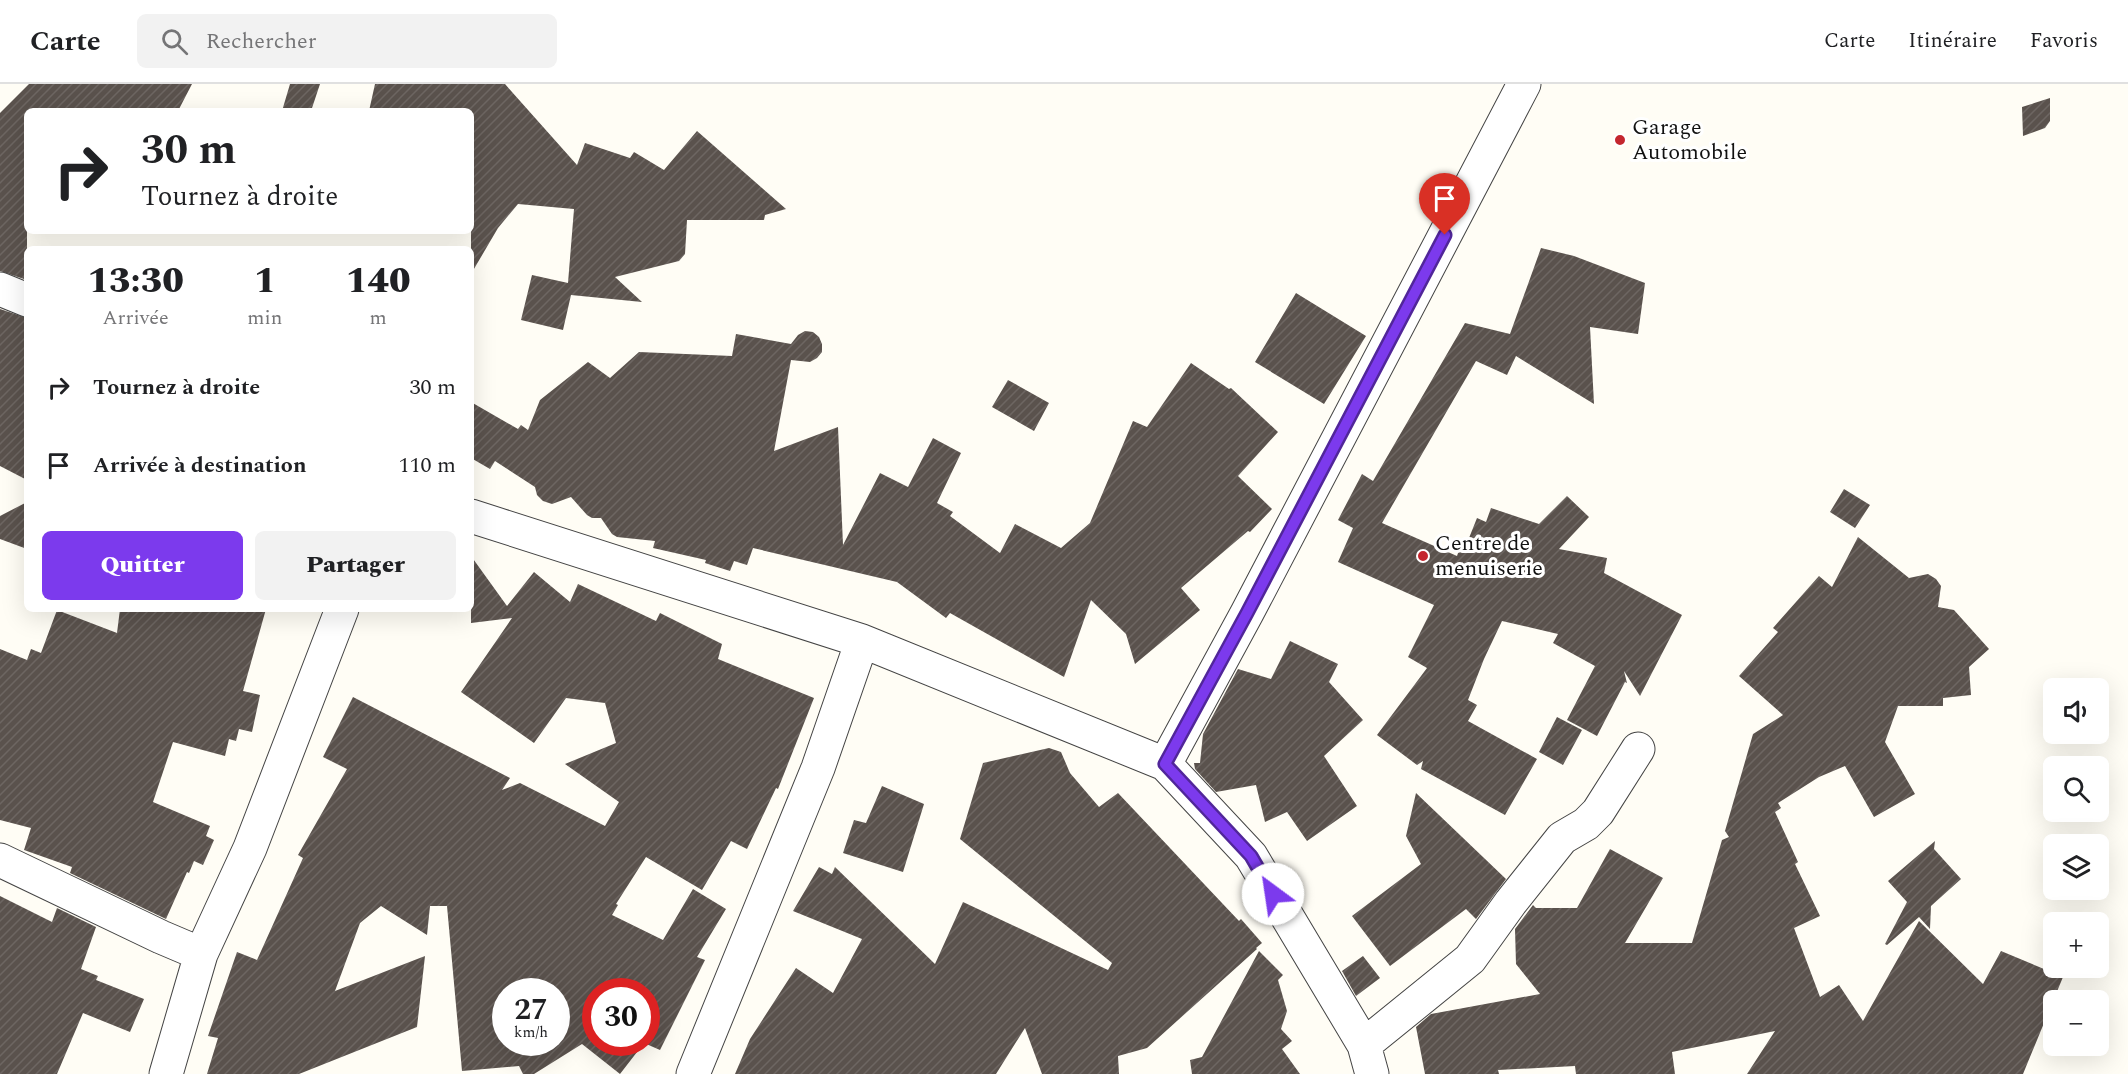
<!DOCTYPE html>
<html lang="fr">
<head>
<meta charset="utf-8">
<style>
	:root { --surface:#fff; --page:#f2f2f2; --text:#202124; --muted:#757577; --line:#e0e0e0; --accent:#7c3aed }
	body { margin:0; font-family:Spectral,serif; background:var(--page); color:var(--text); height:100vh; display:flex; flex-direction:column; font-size:22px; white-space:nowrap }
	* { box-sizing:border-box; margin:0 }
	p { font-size:20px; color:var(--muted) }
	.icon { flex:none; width:33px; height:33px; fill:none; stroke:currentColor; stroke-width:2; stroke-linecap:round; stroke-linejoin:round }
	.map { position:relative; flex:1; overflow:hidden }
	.side { position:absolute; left:24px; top:162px; width:450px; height:366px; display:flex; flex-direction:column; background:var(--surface); border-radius:9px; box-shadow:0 6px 24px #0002 }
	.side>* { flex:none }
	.hud { position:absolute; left:24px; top:24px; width:450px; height:126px; border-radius:9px; box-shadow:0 6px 24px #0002; background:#fff; color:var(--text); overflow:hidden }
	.fabs { position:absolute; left:2043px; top:594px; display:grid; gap:12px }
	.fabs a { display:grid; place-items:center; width:66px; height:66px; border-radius:9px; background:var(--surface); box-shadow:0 6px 24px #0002; font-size:30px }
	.speed { position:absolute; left:492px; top:894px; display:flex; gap:12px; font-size:30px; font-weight:700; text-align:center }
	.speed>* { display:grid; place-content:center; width:78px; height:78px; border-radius:50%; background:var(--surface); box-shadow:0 6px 24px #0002; line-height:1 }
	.speed small { font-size:15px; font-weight:400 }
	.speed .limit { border:9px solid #d22; background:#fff; color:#111 }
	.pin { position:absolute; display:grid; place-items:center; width:51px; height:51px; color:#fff; margin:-62px -26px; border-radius:50% 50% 50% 0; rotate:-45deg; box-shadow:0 0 6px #0007 }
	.pin .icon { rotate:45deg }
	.me { position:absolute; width:66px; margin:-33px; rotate:329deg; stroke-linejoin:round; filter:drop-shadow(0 0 4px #0008) }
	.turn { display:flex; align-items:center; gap:21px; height:126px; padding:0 18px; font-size:27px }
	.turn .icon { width:78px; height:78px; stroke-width:2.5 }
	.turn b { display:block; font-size:42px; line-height:51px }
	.eta { display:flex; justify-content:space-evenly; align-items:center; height:102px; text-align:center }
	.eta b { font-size:36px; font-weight:800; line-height:42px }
	.button { display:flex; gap:12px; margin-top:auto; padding:12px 18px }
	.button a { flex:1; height:69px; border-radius:9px; background:var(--accent); color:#fff; font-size:24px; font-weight:800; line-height:69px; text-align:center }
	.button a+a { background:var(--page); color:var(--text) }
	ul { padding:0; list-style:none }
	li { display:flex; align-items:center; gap:18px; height:78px; padding:0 18px }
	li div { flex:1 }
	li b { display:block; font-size:22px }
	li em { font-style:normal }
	header { display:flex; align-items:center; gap:36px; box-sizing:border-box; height:84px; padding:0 30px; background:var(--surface); border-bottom:2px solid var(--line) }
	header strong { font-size:28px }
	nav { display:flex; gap:33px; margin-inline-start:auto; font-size:21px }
	.search { width:420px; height:54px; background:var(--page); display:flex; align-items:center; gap:15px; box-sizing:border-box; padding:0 21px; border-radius:9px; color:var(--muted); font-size:22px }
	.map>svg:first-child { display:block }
</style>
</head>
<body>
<header>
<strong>Carte</strong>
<div class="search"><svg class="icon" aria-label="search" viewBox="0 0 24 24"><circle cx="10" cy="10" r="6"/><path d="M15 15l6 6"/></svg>Rechercher</div>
<nav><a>Carte</a><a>Itinéraire</a><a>Favoris</a></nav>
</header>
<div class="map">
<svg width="2128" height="990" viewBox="0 0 2128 990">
	<defs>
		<pattern id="building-hatch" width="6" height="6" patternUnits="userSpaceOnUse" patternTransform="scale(1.5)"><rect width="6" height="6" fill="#5a524d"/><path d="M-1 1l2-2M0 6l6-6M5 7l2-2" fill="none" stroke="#6d6662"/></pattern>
	</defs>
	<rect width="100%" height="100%" fill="#fffdf5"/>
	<path fill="url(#building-hatch)" fill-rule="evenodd" d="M29,0h163l-14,27h-151v169l-27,-9v-158z
		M290,0h30l-9,27h-29z
		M375,0h130l72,81 8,-22 45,15 4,-6 30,18 33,-39 89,78 -21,6 -1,5h-77l-2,34 -6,7 -64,16 27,25 -71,-7 -8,35 -42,-10 11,-45 36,8 6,-74 -56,-5 -20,24 -27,46v-163h-102z
		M2050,14v23l-5,7 -22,8 -1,-29z
		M1541,164l33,8 71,27 -7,51 -48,-7 4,77 -78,-48 -9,19 -31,-14 -94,162 75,33 3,-9 5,1 12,-30 9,4 5,-14 48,16 28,-28 22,21 -30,32 48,9 -3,15 78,42 -42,81 -16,-25 3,12 -2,-1 -28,54 -30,-16 28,-54 -42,-23 5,-9 -56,-13 -18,38 -16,41 9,5 -9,16 69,38 -32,56 -84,-46 2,-8 -6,4 -40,-30 50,-67 -19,-11 26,-52 -96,-43 15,-34 -15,-8 24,-46 11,7 92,-158 45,11z
		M1296,209l70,43 -42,68 -69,-42z
		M0,225l27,9v162l-27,-14z
		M805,247l8,1 6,5 3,7v8l-5,6 -7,4 -19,-2 -17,91 64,-24 5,118 37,-72 28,14 25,-49 28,15 -24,50 16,9 -3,4 50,37 15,-29 46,24 29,-25 43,-102 14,6 44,-64 38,26 2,-1 47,44 -40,44 34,33 -22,23 -2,-1 -67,57 19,22 -65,54 -9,-30 -35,-34 -27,77 -114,-64 -4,5 -49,-36 -144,-34 -6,17 -13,-4 -4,10 -25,-8 1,-3 -53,-12 2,-7 -38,-4 -5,-3 -11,-16h-9l-5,-3 -16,-18 -19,7 -9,-3 -6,-6 -2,-8 -40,-26 -5,8 -19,-11v-56l47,27 3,-4 7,5 12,-30 48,-38 22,16 29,-26 93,4 4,-22 55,10 7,-9z
		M1008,296l41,23 -15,28 -42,-24z
		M1844,405l26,16 -15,23 -25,-16z
		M27,418v47l-27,-10v-23z
		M1858,453l51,41 19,-4 8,5 5,7 -3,21 16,3 35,39 -20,18 2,28 -28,3v8h-45l-13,36 30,52 -41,23 -29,-51 -26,11 -41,26 3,5 -6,4 23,50 -3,2 25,52 -26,12 26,69 19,-12 24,36 56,-100 64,63 18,-33 62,26 -40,97h-276l28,-43 -103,21 3,22h-99l-1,-8 -77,4 1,4h-74l-9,-47 15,-13 109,-20 -24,-30 -1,-35 18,-24 3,3h41l33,-59 53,29 -38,65h67l30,-103 7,-3 -4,-6 28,-97 30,-19 -44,-39 39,-44 -5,-4 46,-52 13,11z
		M471,472l36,50 27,-34 36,30 8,-18 78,37 4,-8 62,31 -4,15 96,39 -36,91 -2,-1 -29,61 -16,-8 -29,49 -56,-33 -30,47 2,1 -6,10 51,25 30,-51 33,20 -29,48 8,3 -45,90 -16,-7 -24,31 -38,-30 -48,30h-11l-4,-8 -57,5 -15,-165h-17l-3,29 -46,-29 -21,17 -25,68 90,-35 -8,71 -118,47h-92l11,-36 -10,-2 29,-84 20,8 46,-102 -5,-3 49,-86 -24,-12 30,-60 157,81 -8,12 18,-7 85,43 14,-24 -54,-38 51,-21 -11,-40 -39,-5 -32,45 -73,-51 51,-74 -41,5zM506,908h50v50h-50zM596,908h50v50h-50z
		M120,525h146l-23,82 17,4 -8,37 -13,-3 -3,12 -7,-2 -4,17 -52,-14 -20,60 57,24 -4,10 8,4 -11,25 -9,-4 -5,12 -2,-1 -21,47 -96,-46 2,-6 -48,-17 7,-22 -31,-8v-171l27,11 4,-11 10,4 16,-43 60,23z
		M1290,557l48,23 -9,18 34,38 -39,36 33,50 -50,35 -20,-29 -22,10 -9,-37 -40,7 -21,-23 -1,-6h6l3,-29 35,-65 33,10z
		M1557,633l25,13 -19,35 -24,-13z
		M1049,664l12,4 9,21 29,34 19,-14 121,128 2,-2 21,24 -6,5 1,1 -110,99 -29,8 1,18h-77l-17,-46 -29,46h-261l15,-35 46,-71 37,25 29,-54 -69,-28 26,-44 13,7 3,-7 100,97 28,-62 145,68 4,-7 -152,-124 23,-76z
		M882,702l42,18 -21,68 -60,-19 11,-33 12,3z
		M1416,709l90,86 -30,40 -10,-10 -76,57 -38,-50 69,-52 -15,-28z
		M1935,757l-1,8 27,30 -30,27 -1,23 -11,-12 -32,28 -2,-1 22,-42 -19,-21z
		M0,812l52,26 5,-14 39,19 -15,42 17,7 -2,4 48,19 -14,33 -47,-19 -26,61h-57z
		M1259,867l24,24 -5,5 9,31 -6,18 11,12 -10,8 18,25h-108l-2,-14 12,-3z
		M1363,872l17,22 -24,18 -14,-25z"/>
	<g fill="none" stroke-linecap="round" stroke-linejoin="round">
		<defs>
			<path id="minor" d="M0,205l27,11
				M471,432l391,125 303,123
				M0,776l161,77 40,17
				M1364,961l106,-86 41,-57 51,-64 24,-14 12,-12 40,-63
				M166,990l35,-120 49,-106 92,-239
				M693,990l125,-306 44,-127
				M1372,990l-8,-29 -113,-189 -86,-92 82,-151 277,-529"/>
		</defs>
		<use href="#minor" stroke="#444" stroke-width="35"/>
		<use href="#minor" stroke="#fff" stroke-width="33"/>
	</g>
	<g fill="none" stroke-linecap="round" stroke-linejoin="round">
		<defs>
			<path id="route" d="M1273,810l-22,-38 -86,-92 82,-151 198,-378"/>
		</defs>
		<use href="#route" stroke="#51269a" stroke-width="15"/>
		<use href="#route" stroke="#7c3aed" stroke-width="10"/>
	</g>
	<g fill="#c4262e" stroke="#fff" stroke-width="2">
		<circle cx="1620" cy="56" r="6"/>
		<circle cx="1423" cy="472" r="6"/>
	</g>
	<g text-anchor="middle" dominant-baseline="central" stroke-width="6" stroke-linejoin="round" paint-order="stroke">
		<g font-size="22" fill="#111" stroke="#fff" text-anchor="start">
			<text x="1632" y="43">Garage<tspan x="1632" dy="25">Automobile</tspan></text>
			<text x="1435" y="459">Centre de<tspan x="1435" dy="25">menuiserie</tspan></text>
		</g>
	</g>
</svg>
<div class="fabs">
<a><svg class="icon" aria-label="sound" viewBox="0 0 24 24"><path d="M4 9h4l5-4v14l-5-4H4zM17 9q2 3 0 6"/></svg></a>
<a><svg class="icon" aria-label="search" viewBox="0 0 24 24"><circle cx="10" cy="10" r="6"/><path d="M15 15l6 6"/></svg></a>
<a><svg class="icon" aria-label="layers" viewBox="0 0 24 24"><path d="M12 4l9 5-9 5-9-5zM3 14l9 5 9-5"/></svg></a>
<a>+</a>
<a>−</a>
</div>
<div class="speed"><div>27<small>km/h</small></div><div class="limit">30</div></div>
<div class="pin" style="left:1445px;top:151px;background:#d93025"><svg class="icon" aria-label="arrive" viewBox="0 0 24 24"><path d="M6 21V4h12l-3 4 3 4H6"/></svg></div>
<svg class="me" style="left:1273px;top:810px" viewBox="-20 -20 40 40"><circle r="19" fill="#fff"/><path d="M0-13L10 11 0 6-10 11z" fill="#7c3aed"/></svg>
<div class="hud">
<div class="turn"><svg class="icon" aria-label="right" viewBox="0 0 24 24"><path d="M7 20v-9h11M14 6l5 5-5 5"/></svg><div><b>30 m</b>Tournez à droite</div></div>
</div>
<section class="side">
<div class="eta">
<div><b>13:30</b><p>Arrivée</p></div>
<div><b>1</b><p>min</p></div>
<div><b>140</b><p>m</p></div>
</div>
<ul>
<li><svg class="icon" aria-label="right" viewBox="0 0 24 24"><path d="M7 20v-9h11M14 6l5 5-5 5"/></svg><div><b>Tournez à droite</b></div><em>30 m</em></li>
<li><svg class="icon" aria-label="arrive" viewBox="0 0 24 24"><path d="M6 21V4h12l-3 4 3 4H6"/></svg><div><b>Arrivée à destination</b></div><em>110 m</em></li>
</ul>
<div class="button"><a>Quitter</a><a>Partager</a></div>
</section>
</div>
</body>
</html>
